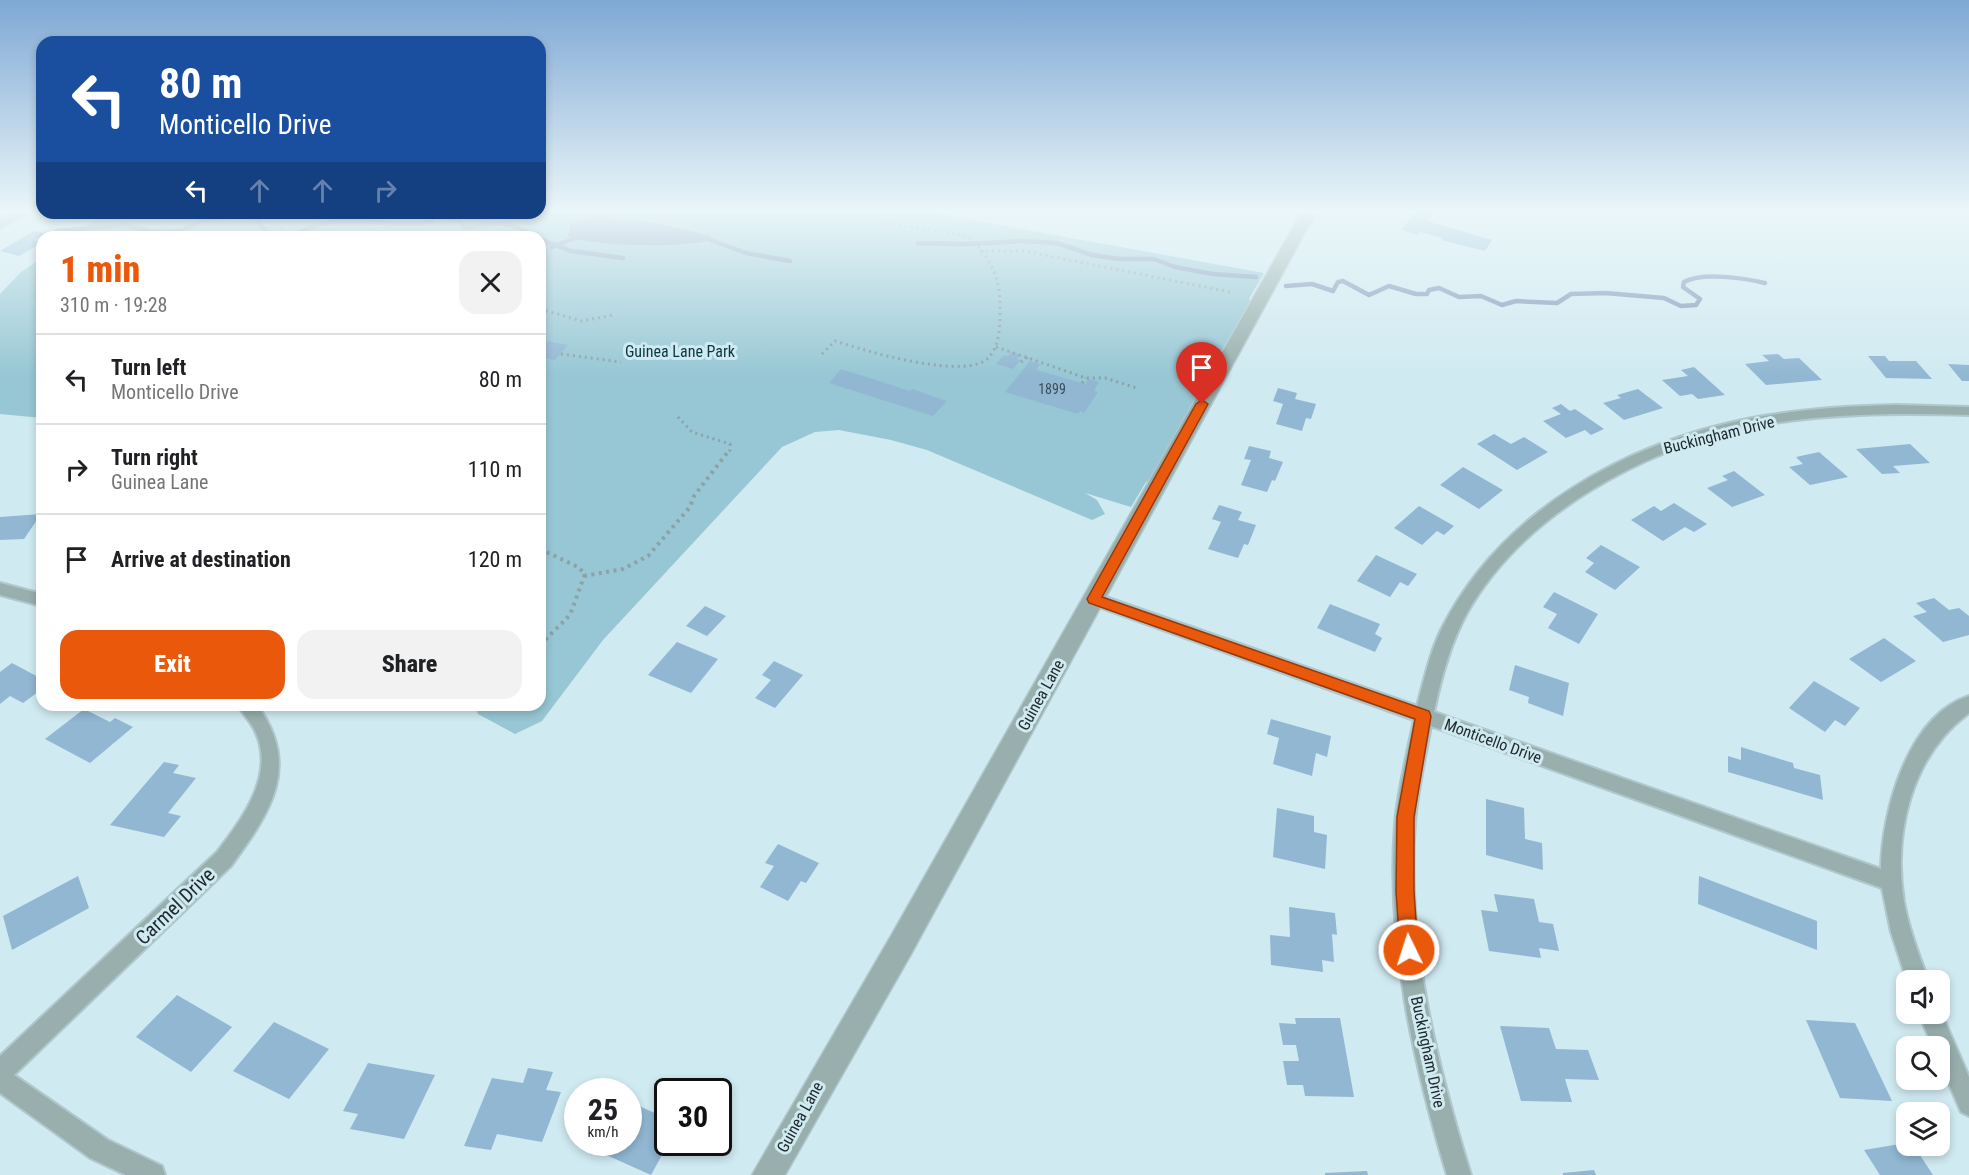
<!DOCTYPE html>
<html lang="en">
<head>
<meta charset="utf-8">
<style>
	:root { --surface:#fff; --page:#f2f2f2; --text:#202124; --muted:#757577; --line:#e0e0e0; --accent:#ea580c }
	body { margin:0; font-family:"Roboto Condensed",sans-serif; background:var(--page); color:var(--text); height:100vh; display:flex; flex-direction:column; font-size:22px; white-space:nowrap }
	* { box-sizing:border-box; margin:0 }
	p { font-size:20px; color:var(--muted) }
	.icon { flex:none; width:33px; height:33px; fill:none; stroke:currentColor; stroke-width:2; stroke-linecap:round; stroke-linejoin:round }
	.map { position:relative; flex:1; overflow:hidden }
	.details { position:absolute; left:36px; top:231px; width:510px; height:480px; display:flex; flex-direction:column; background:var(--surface); border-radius:18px; box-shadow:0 3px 9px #0003 }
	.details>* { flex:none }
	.top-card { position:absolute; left:36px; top:36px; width:510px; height:183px; border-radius:18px; box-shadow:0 3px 9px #0003; background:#1a4fa0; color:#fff; overflow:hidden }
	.fabs { position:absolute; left:1896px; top:970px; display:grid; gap:12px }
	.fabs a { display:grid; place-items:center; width:54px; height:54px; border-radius:12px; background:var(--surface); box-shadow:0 3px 9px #0003; font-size:30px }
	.speed { position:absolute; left:564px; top:1078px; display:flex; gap:12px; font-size:30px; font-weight:700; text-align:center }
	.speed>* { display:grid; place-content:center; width:78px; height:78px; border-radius:50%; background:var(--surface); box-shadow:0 3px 9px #0003; line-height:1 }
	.speed small { font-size:15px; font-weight:400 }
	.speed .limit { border:3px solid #111; border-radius:9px; background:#fff; color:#111 }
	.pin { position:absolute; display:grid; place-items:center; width:51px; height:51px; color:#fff; margin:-62px -26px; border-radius:50% 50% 50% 0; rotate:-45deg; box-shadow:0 0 6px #0007 }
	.pin .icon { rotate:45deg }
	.me { position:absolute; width:66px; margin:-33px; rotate:356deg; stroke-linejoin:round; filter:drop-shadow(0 0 4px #0008) }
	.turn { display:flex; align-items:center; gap:21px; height:126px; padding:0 24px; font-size:27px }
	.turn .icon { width:78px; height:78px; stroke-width:2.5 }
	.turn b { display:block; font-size:42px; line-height:51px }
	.lanes { display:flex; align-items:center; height:57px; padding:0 24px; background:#0003; justify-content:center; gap:30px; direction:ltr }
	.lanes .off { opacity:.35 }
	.round { display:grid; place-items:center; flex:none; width:63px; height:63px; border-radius:18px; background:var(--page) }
	.head { display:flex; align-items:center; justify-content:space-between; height:102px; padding:0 24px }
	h1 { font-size:36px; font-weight:800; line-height:45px; color:var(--accent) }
	.primary-button { display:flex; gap:12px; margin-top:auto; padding:12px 24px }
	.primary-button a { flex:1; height:69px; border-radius:18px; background:var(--accent); color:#fff; font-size:24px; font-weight:800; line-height:69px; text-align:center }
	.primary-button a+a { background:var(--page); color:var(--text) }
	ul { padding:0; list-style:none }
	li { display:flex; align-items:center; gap:18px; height:90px; padding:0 24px; border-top:2px solid var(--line) }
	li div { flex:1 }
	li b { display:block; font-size:22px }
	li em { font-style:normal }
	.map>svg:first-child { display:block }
</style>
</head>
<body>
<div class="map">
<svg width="1969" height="1175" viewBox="0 0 1969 1175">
	<rect width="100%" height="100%" fill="#d0eaf1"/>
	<path fill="#97c7d4" d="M540,212h388l336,61 -15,26 2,3 -56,93 1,3 -45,81 -5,3 -15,25 -46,-14 12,7 8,14 -13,6 -165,-70 -36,-10 -52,-10 -24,2 -33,15 -179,193 -61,81 -27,13 -37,-20 -4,-9h66v-468h-466l16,-14 17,-10h217l44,6 42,-6z
		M42,258v160l-42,-4v-120l21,-22z"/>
	<path fill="#8295b7" d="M605,216l45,6 59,13 3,4c-16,10 -129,7 -144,-3l2,-11 17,-8z"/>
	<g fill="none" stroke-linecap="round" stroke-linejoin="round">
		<path stroke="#8295b7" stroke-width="4.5" d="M443,217l16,3 6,8c30,-5 45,-9 71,9
			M57,231l69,-6 23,6 18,1 15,-2 19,-9 14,-3 27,-3 15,4 12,18
			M294,237c38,-30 93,-7 138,-15
			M705,238l41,15 44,8
			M540,239l31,12 52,7
			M918,243l49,1 55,-3 35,2 35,12 27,4h35l21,8 38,7 43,3
			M552,247l26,-10
			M1286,286l26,-2 21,7 5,-9 5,-1 26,14 20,-9 27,8h11l2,-4 10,-2 20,9 22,-1 21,9 14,-4 41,2 14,-9 34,-1 59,5 17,8 15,-1 4,-6 -17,-12 1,-5c18,-10 60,-4 81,1"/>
	</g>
	<path fill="#91b7d2" d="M848,212h2l14,2 -5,6 -16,-3z
		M1416,212h18l-7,9 65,19 -7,11 -44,-11 2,-2 -23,-6 -2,3 -17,-5z
		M67,213h29l-8,5 -6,-1 -5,3 -16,-3z
		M34,231l12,3 -12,6 8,2v4h-6l-17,10 -19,-5z
		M540,340l28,5 -13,15 -15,-3z
		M1011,352l9,3 -3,4 4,1 -8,9 -17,-5 8,-9 4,1z
		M1778,354l6,5 15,-1 23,22 -56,5 -21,-21 24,-3 -7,-6z
		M1868,356h17l4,5h27l16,18 -46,-1z
		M1030,361l10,3 -4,6 49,14 4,-5 10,3 -5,9 4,1 -14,21 -4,-2 -2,3 -73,-22z
		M1948,364l21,1v16h-7z
		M1694,367l31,28 -27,4 -6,-5 -12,2 -18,-16 26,-4 -7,-6z
		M841,369l69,22 2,-2 35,12 -14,15 -104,-33z
		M1278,388l19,5 -2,6 21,5 -5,15 -5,-1 -4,13 -26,-7 7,-20 -10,-3z
		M1638,389l25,19 -39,12 -21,-17 18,-5 -4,-3z
		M1561,404l9,7 5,-2 29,20 -13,6 -6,-5 -19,8 -23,-17 18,-7 -9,-6z
		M1494,434l17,10 13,-7 24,15 -31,18 -40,-26z
		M1910,444l20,19 -37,3 7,7 -18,1 -26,-25z
		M1249,446l22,5 -2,7 14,4 -8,19 -3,-1 -5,12 -26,-7 10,-25 -7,-1z
		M1819,452l29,25 -38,8 -21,-18 14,-3 -7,-7z
		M1463,467l40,23 -24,19 -39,-24z
		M1734,471l31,24 -33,12 -25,-19 21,-8 -6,-4z
		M1674,503l33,21 -13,8 -9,-5 -22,14 -32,-21 23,-14 7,5z
		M1219,505l23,7 -4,8 18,5 -8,20 -4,-1 -6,14 -30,-9 13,-27 -9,-3z
		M1419,506l35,20 -10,9 -7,-4 -15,14 -28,-17z
		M41,514l-17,25 -24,1v-23z
		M1601,545l39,22 -25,23 -30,-18 9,-9 -8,-5z
		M1376,555l41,19 -9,12 -8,-4 -10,15 -33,-16z
		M1554,592l44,22 -19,30 -31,-16 9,-14 -14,-7z
		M1934,598l15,12 10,-2 10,8v19l-26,7 -30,-26 14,-4 -11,-9z
		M1330,604l50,20 -5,10 7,4 -7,14 -58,-24z
		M705,606l21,10 -19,20 -21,-10z
		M1884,638l32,23 -35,21 -32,-23z
		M677,642l41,17 -27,34 -43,-18z
		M774,661l29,14 -28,33 -20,-10 16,-18 -9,-5z
		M12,663l30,16v10l-19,14 -13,-7 -10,8v-32z
		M1515,665l54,18 -6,33 -35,-13 1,-6 -20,-7z
		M1814,681l46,27 -15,18 -10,-6 -10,12 -36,-24z
		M84,709l26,13 5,-4 18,9 -43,36 -45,-24z
		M1271,719l60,17 -4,21 -11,-4 -4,23 -39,-12 6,-26 -12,-4z
		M1741,747l52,16 1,5 26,7 3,25 -95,-28v-16l13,4z
		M164,762l15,3 -6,8 23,5 -28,35 13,3 -17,21 -54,-12z
		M1486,799l38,9 1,31 17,4 1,27 -57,-15z
		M1277,808l37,8v16l13,3 -2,34 -52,-12z
		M778,844l41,19 -13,20 -5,-2 -13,20 -28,-14 14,-21 -9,-3z
		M78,876l11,32 -77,42 -9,-34z
		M1699,876l118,45v29l-119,-46z
		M1494,894l40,5 5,23 14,2 6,27 -20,-3 2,10 -52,-7 -8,-41 17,2z
		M1289,907l46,6 2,22 -5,-1 2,28 -12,-2 1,12 -52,-7 -1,-30 20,2z
		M177,995l55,32 -41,45 -55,-35z
		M1295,1018h45l14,79 -49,-1 -2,-11h-16l-4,-24h16l-3,-16h-13l-4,-22 17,1z
		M1806,1020l49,3 37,78 -52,-3z
		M274,1022l55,27 -40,50 -56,-28z
		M1500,1026l49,2 7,21 32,1 11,30 -34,-1 7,23 -51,-1z
		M368,1063l67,12 -31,64 -54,-10 8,-15 -15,-3z
		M528,1068l25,4 -7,18 15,2 -19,50 -45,-8 -6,16 -27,-4 28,-68 31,5z
		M628,1101l40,18v25l-17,31 -67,-30 1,-2h43z
		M1906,1143v3h8l19,29h-53l-16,-25z
		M1594,1170l2,5h-33v-2z
		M1367,1171l1,4h-43v-2z"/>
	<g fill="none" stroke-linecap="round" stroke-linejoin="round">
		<defs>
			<path id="minor" d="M17,212h14l-31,16v-8z
				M1897,405l72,2v8c-73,-2 -146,-2 -217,12 -108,21 -230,88 -285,186 -17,31 -26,65 -33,99l447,157c1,-57 26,-153 88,-173v17c-58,43 -76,120 -65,189 5,27 15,54 25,79h-22l-16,-49 -9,-44 -451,-162c-6,32 -13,63 -16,95 -9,119 21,241 56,354h-24c-34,-113 -61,-233 -52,-351 3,-35 12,-70 19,-104l-326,-117 -2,-4 2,-4 6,-2 6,2 317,111c7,-26 13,-54 25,-78 59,-117 185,-186 310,-210 48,-9 96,-12 145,-13z
				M0,583l42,11v12l-42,-11z
				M238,705h19c45,61 13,108 -26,161l-217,209 94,65 54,26 3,9h-39l-36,-17 -90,-65v-37l217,-204c26,-34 60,-79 37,-123 -5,-9 -12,-16 -16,-24z
				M1940,1010l29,67v39l-8,-4 -21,-49v-16h-7l-14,-33h21z"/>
			<path id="tertiary" d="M1302,212h14l-405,742 -126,221h-33l139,-239z"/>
		</defs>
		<use href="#minor" stroke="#b0c7ce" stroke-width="4"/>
		<use href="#tertiary" stroke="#b0c7ce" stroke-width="3"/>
		<path stroke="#8da1a6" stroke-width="3" stroke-dasharray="2 4" stroke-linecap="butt" d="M643,212l30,6 8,-6
			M271,213l6,6 9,18
			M980,251h44l206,41
			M540,309l42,12 31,-6
			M996,347l90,31h19l32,10
			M561,354l60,8
			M822,354l13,-13c28,9 135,42 155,15 11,-13 10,-37 10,-53 0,-26 -12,-51 -34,-67l-81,-14 -12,-10
			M1021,362l7,-5
			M1082,383l4,-5
			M678,417l14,15 38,12v6l-4,5"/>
		<path stroke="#8da1a6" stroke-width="4" stroke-dasharray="3 4.5" stroke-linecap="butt" d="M540,549l38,18 7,7 -15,41 -30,30
			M584,576l39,-7 25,-13 42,-49 4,-11 33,-43"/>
		<use href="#minor" fill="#98afad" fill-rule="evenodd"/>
		<use href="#tertiary" fill="#98afad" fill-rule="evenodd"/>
	</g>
	<linearGradient id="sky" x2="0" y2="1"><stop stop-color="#7fa8d4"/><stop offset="0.56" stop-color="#eaf6f9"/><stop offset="1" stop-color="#eaf6f9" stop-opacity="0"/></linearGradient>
	<rect width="1969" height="376" fill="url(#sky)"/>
	<path fill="#ea580c" stroke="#983908" stroke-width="1.5" d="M1202,400l6,4 -106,193 327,114 2,5 -17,101v74l4,59 -3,6 -6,3 -6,-3 -3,-6 -4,-59 1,-74 18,-98 -326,-116 -2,-4 109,-195z"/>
	<g text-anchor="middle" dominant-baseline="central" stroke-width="6" stroke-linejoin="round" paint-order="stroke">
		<g font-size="14" fill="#3c4d56">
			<text x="1052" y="389">1899</text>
		</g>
		<g font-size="16" fill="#073843" stroke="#d0eaf1">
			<text x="680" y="351">Guinea Lane Park</text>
		</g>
		<g font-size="16" fill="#202a2d" stroke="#d0eaf1">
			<text transform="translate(1719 435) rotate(-14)">Buckingham Drive</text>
			<text transform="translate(1041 695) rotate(-61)">Guinea Lane</text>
			<text transform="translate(1493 741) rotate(20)">Monticello Drive</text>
			<text transform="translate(1428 1052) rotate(78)">Buckingham Drive</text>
			<text transform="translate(800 1117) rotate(-61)">Guinea Lane</text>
		</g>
		<g font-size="20" fill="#202a2d" stroke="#d0eaf1">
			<text transform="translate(175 906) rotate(-44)">Carmel Drive</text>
		</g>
	</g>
</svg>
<div class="fabs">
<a><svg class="icon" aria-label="sound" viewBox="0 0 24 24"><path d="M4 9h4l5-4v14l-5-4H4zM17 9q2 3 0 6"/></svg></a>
<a><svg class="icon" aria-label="search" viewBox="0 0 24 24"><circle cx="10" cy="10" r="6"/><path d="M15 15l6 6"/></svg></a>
<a><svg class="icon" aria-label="layers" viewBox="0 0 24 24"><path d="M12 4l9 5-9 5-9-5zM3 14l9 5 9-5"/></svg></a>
</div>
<div class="speed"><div>25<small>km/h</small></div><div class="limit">30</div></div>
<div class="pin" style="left:1202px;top:404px;background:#d93025"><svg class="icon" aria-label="arrive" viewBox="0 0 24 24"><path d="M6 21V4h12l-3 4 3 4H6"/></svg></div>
<svg class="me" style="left:1409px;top:950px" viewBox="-20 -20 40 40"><circle r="17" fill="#ea580c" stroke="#fff" stroke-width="3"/><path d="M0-11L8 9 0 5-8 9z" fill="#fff"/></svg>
<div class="top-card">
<div class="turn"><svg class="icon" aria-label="left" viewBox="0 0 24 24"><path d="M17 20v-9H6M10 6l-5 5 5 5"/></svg><div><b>80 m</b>Monticello Drive</div></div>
<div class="lanes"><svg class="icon" aria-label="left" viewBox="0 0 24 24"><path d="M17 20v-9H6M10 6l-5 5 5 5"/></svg><svg class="icon off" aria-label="ahead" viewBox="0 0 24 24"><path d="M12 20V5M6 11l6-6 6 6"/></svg><svg class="icon off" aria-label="ahead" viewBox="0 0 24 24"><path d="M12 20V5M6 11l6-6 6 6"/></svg><svg class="icon off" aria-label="right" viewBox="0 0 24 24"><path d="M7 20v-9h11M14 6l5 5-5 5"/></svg></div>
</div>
<section class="details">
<div class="head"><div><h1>1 min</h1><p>310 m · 19:28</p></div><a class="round"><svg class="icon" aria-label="close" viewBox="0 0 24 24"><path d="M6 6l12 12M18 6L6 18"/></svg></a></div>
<ul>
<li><svg class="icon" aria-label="left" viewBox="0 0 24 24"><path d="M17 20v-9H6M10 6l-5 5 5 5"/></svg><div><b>Turn left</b><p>Monticello Drive</p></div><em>80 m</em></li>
<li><svg class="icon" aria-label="right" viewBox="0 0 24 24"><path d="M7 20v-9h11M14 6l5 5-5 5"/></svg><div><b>Turn right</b><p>Guinea Lane</p></div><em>110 m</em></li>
<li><svg class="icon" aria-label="arrive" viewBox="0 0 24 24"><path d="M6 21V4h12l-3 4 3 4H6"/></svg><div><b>Arrive at destination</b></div><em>120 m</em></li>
</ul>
<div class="primary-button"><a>Exit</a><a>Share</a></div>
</section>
</div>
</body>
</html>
